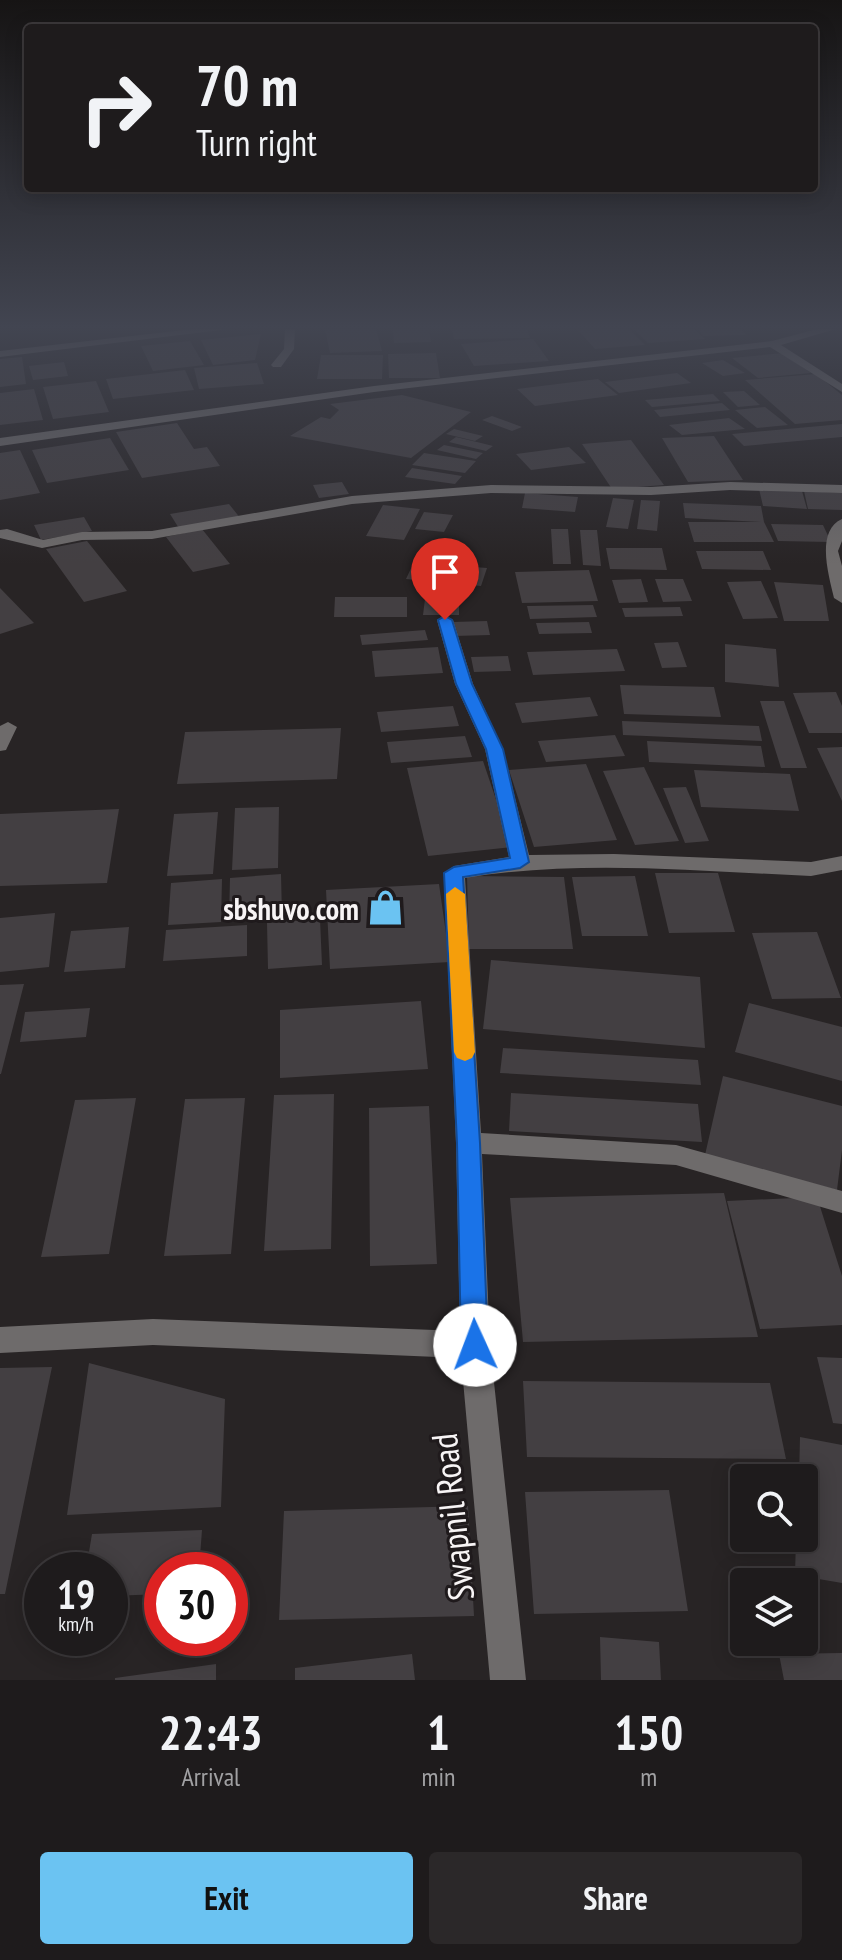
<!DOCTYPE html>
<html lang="en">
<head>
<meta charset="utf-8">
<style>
	:root { --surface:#1e1b1c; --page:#2b2829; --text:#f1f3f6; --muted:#a1a1a3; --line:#3c393b; --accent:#6bc3f2 }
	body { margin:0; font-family:"PT Sans Narrow",sans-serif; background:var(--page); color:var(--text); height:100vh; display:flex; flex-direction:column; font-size:30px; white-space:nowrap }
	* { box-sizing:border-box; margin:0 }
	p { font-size:26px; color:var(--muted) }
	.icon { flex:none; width:44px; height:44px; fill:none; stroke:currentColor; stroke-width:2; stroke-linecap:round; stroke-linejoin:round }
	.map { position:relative; height:1680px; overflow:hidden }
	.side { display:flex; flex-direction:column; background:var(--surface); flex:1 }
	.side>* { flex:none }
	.guide { position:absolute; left:24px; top:24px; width:794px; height:168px; border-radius:8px; box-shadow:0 4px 20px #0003,0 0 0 2px var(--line); background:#1e1b1c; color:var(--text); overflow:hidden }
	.controls { position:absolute; left:730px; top:1464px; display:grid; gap:16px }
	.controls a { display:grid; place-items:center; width:88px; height:88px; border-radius:8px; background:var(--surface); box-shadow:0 4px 20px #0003,0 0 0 2px var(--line); font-size:40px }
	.speed { position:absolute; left:24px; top:1552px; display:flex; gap:16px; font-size:40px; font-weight:700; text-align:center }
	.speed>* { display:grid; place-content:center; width:104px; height:104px; border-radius:50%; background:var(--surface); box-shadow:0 4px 20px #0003,0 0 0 2px var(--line); line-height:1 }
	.speed small { font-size:20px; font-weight:400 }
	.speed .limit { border:12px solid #d22; background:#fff; color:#111 }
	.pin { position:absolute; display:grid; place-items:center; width:68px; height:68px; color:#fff; margin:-82px -34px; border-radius:50% 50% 50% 0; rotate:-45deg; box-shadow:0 0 8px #0007 }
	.pin .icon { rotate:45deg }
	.me { position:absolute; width:88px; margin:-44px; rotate:358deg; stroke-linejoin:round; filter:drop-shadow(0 0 6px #0008) }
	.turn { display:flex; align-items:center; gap:28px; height:168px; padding:0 40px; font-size:36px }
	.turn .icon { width:104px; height:104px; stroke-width:2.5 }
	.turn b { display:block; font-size:56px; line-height:68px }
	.eta { display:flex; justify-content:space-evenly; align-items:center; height:136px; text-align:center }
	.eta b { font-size:48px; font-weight:600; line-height:56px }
	.cta { display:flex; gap:16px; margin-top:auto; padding:16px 40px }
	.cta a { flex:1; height:92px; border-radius:8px; background:var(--accent); color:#111; font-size:32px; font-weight:600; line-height:92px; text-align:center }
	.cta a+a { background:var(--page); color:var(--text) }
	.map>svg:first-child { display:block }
</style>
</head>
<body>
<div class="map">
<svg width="842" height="1680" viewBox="0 0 842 1680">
	<rect width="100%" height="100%" fill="#282425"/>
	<path fill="#433f42" d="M325,329h51l6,22 -52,2z
		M393,329h36l2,13 -37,1z
		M452,329h75l3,9 -76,1z
		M629,329l16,16 -50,4 -17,-19z
		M634,329h60l11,10 -57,4z
		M698,329h43l5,6 -43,1z
		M261,334l-6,26 -42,5 -12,-25z
		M533,339l16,22 -75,5 -13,-22z
		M190,341l14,24 -51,6 -12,-25z
		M436,353l4,25h-51l-1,-24z
		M784,353l27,20 -53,5 -26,-20z
		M321,355h62l-1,24h-65z
		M22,357l4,27 -26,3v-28z
		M723,360l22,13 -22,3 -21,-13z
		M64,362l4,14 -35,4 -4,-14z
		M257,363l7,21 -65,5 -5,-21z
		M185,370l9,20 -81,9 -7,-20z
		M677,373l14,10 -72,10 -14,-11z
		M816,374l26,21v25l-47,4 -50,-44z
		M598,379l20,16 -83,11 -18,-17z
		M96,381l13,31 -56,7 -10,-32z
		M34,389l9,31 -43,5v-32z
		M744,391l16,14 -22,2 -15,-15z
		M713,394l7,7 -68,6 -7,-7z
		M402,395l69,17 -60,46 -121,-22 31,-19 9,2 9,-9 -9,-6z
		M722,403l8,7 -70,7 -6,-7z
		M765,407l23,18 -31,3 -22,-18z
		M492,416l30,11 -10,4 -30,-11z
		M729,418l16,11 -63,6 -13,-10z
		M177,423l17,26 13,-2 13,19 -78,12 -26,-46z
		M842,424v13l-98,9 -12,-12z
		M454,429l29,7 -8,5 -29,-7z
		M714,436l29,44 -55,2 -26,-44z
		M456,437l25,6 12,3 -7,5 -37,-9z
		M110,438l19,32 -82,13 -15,-33z
		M631,440l33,45 -52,4 -30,-45z
		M444,445l39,8 -7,6 -39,-9z
		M569,447l17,16 -55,7 -15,-16z
		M20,450l20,43 -40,7v-47z
		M424,453l52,8 -11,12 -53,-8z
		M412,468l50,8 -7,8 -50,-7z
		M342,482l7,12 -30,4 -6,-13z
		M759,489l43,2 5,18 -44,-3z
		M804,491l38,2v17l-34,-1z
		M525,493l53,4 -3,15 -53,-4z
		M613,498l21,2 -6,29 -22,-2z
		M641,500l19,1 -3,30 -20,-2z
		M683,503l78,3 3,16 10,20h-80l-6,-20h73l-76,-4z
		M229,504l12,15 -61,11 -10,-16z
		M383,505l37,4 -16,31 -38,-4z
		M424,512l29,3 -9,17 -29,-3z
		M84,517l8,14 -51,9 -7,-15z
		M771,524l52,1 8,17 -53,-1z
		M202,529l28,35 -37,8 -27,-35z
		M551,529h17l3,35h-18z
		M580,530h17l4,36 -18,-1z
		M87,541l40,50 -43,11 -38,-53z
		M606,548h56l5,22 -57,-1z
		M696,551h67l8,19 -69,-1z
		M414,562l73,6 -6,18 -75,-7z
		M589,570l9,31 -76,2 -7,-31z
		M641,579l7,23 -29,1 -7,-23z
		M655,579h28l9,22 -29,1z
		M761,581l17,37 -35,1 -16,-37z
		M774,582l49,3 6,36h-45z
		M0,588l34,35 -34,11z
		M335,597h72v20h-73z
		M425,599l34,1v15h-36z
		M593,605l4,12 -67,2 -3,-13z
		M680,607l3,9 -58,1 -3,-9z
		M487,621l3,14 -36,1 -1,-14z
		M589,622l3,11 -53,1 -3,-11z
		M425,630l3,10 -66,5 -2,-10z
		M678,642l9,25 -25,1 -8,-25z
		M725,644l51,5 3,38 -54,-5z
		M438,647l5,26 -68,4 -3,-26z
		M617,649l8,22 -92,4 -6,-23z
		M508,656l3,15 -37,1 -3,-15z
		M620,685l94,2 7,30 -97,-3z
		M836,692l6,14v27h-33l-16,-40z
		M590,697l8,19 -76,7 -7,-20z
		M760,701h24l23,67h-26z
		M453,706l6,20 -78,6 -4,-20z
		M622,721l137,5 3,15 -139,-6z
		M341,728l-4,51 -160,5 8,-52z
		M615,735l10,21 -79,6 -8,-21z
		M465,736l7,21 -81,6 -4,-21z
		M647,741l114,5 4,21 -116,-5z
		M842,747v54l-25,-53z
		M483,761l29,86 -84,9 -21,-88z
		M586,764l31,76 -83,7 -25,-77z
		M644,767l35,74 -44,4 -32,-74z
		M694,770l96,4 9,37 -98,-4z
		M686,787l23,54 -24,2 -22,-55z
		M279,807l-1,61 -46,2 3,-62z
		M119,809l-12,74 -107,3v-72z
		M218,812l-5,62 -46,2 7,-62z
		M655,873h63l17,59 -66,1z
		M281,874l1,42 -53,3 1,-41z
		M467,876l97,1 9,72h-104z
		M635,876l13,60h-66l-10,-59z
		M222,879l-1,43 -53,3 3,-42z
		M439,884l11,78 -120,7 -4,-79z
		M55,913l-6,54 -49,5v-54z
		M320,919l2,46 -54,4 -1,-46z
		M247,925v31l-84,5 3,-31z
		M129,927l-4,41 -61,4 7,-41z
		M817,932l24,66 -69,1 -20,-66z
		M491,960l209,17 5,71 -222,-19z
		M24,984l-23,90h-1v-89z
		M421,1001l7,68 -148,9v-68z
		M749,1003l93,24v54l-107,-29z
		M90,1008l-4,29 -66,5 5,-30z
		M503,1048l195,12 3,25 -201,-12z
		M723,1076l119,30v44l-5,40 -132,-35z
		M511,1093l187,11 4,38 -193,-11z
		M334,1094l-3,155 -67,2 10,-156z
		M136,1098l-27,156 -68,3 34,-157z
		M245,1098l-14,156 -67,2 21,-157z
		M429,1106l8,158 -67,2 -1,-158z
		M724,1193l34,144 -235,5 -13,-144z
		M817,1197l25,79v49l-82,4 -33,-128z
		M817,1357l25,1v66l-9,-1z
		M89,1363l136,36 -4,108 -154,8z
		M52,1367l-47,227h-5v-226z
		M523,1381l247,2 16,76 -259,-2z
		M800,1437l42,8v138l-47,-8 1,-37h8v-60h-5z
		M669,1490l19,121 -154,3 -9,-122z
		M468,1506l6,110 -195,4 5,-109z
		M202,1530l-3,40h-37v24l-52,2v-26h-24l6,-36z
		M600,1637l59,5 2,38h-60z
		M842,1653v27h-58l-5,-26z
		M412,1654l3,26h-120v-12z
		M216,1664v16h-101v-2z"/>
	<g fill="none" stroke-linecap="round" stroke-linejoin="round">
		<path fill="#6e6b6b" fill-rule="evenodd" d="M193,329h36l-229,28v-6z
			M285,329h10l-1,20 -13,18h-8l-2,-2 13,-16z
			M817,329h19l-55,16 61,39v8l-72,-45 -396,45 -374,54v-8l374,-52 398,-45z
			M730,482l112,3v8l-112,-3 -79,5 -160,-2 -139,11 -200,35 -70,1 -40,8 -42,-10v-8l7,-1 36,11 39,-8 70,-1 200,-35 139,-11 160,2z
			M842,519v22l-4,10 4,15v37l-8,-5c-5,-22 -19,-67 8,-79z
			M445,615l8,5 20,64 30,65 26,106 85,-1 197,8 31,-6v14l-31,6c-115,-5 -232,-17 -346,2l16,255 195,12 166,46v22l-166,-48 -194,-11 8,191 36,335h-36l-29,-322 -308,-13 -153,8v-26l153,-8 307,12 -4,-188 -12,-270 10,-7 55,-9 -24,-108 -30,-65 -18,-64z
			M8,722l9,5 -11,23 -6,1v-25z"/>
	</g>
	<linearGradient id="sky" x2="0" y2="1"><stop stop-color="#161414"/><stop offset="0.58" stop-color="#424551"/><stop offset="1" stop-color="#424551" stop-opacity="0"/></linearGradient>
	<rect width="842" height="564" fill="url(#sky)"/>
	<path fill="#1a73e8" stroke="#114b97" stroke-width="2" d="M445,616l7,4 20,64 31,65 26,113 -9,6 -57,9 17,266 8,202 -4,9 -9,4 -10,-4 -4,-9 -4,-202 -13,-270 10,-6 56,-9 -24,-109 -30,-65 -18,-64z"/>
	<path fill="#f59e0b" d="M455,887l10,7 10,158 -3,6 -7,3 -8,-3 -3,-6 -8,-158z"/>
	<defs>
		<symbol id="shop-bare" viewBox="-9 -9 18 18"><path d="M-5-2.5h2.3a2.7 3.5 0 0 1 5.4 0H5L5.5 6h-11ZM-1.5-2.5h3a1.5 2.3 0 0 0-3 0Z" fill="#6bc3f2" stroke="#1f1a1c" stroke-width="2.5" paint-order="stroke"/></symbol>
	</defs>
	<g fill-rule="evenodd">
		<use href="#shop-bare" x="360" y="882" width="51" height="51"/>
	</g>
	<g text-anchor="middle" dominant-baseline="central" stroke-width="6" stroke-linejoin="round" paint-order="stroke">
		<g font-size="30" font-weight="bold" fill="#f7f4f5" stroke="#1f1a1c" text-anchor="end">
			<text x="359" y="908">sbshuvo.com</text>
		</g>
		<g font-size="36" fill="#f7f4f5" stroke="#1f1a1c">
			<text transform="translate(452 1517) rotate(-96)">Swapnil Road</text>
		</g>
	</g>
</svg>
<div class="controls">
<a><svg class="icon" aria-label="search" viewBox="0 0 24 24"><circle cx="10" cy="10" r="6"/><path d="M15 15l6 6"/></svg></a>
<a><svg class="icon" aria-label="layers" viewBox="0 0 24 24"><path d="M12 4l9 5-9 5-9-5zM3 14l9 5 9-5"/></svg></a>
</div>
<div class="speed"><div>19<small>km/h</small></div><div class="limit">30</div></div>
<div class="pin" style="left:445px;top:620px;background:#d93025"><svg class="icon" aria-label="arrive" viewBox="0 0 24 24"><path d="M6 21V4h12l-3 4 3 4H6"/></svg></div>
<svg class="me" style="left:475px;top:1345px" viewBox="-20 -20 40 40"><circle r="19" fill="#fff"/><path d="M0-13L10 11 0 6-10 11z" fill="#1a73e8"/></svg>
<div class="guide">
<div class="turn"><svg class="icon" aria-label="right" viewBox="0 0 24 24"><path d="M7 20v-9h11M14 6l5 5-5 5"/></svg><div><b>70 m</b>Turn right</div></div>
</div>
</div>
<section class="side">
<div class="eta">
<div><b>22:43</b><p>Arrival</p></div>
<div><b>1</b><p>min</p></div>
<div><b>150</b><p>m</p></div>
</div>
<div class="cta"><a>Exit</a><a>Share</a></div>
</section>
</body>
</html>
